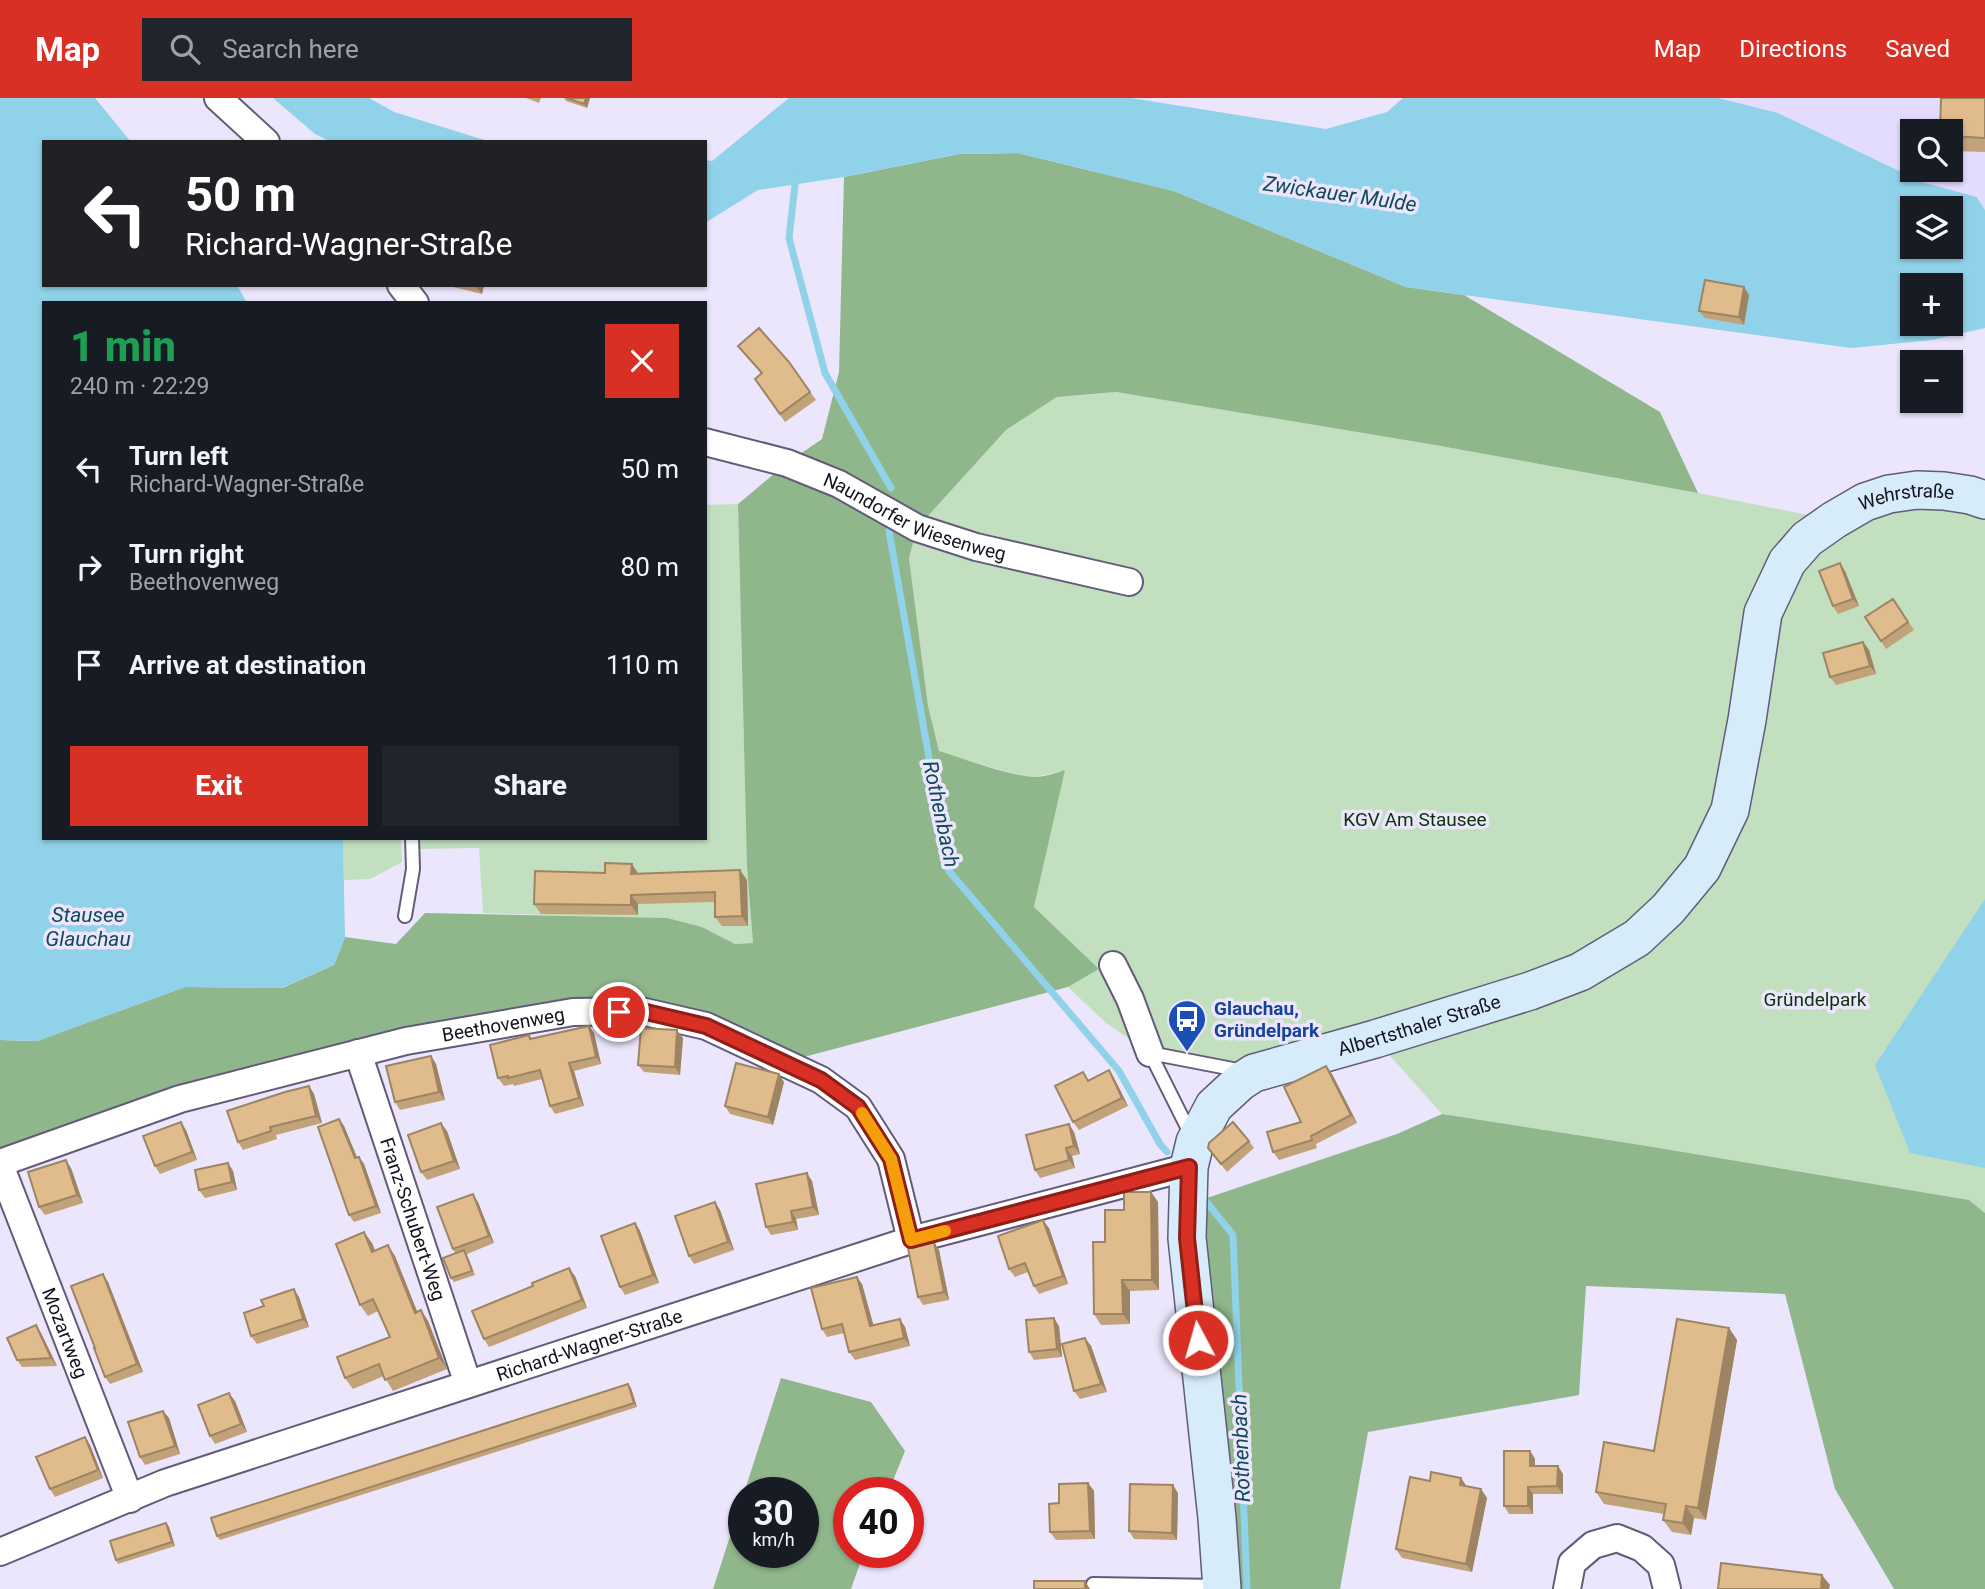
<!DOCTYPE html>
<html lang="en">
<head>
<meta charset="utf-8">
<style>
	:root { --surface:#171b24; --page:#20242c; --text:#f1f3f6; --muted:#9ea1a6; --accent:#d93025 }
	body { margin:0; font-family:Roboto,sans-serif; background:var(--page); color:var(--text); height:100vh; display:flex; flex-direction:column; font-size:26px; white-space:nowrap }
	* { box-sizing:border-box; margin:0 }
	p { font-size:23px; color:var(--muted) }
	.icon { flex:none; width:38px; height:38px; fill:none; stroke:currentColor; stroke-width:2; stroke-linecap:round; stroke-linejoin:round }
	.map { position:relative; flex:1; overflow:hidden }
	.sheet { position:absolute; left:42px; top:203px; width:665px; height:539px; display:flex; flex-direction:column; background:var(--surface); border-radius:0px; box-shadow:0 2px 5px #0004 }
	.sheet>* { flex:none }
	.top-card { position:absolute; left:42px; top:42px; width:665px; height:147px; border-radius:0px; box-shadow:0 2px 5px #0004; background:#202124; color:#fff; overflow:hidden }
	.fabs { position:absolute; left:1900px; top:21px; display:grid; gap:14px }
	.fabs a { display:grid; place-items:center; width:63px; height:63px; border-radius:0px; background:var(--surface); box-shadow:0 2px 5px #0004; font-size:35px }
	.speed { position:absolute; left:728px; top:1379px; display:flex; gap:14px; font-size:35px; font-weight:700; text-align:center }
	.speed>* { display:grid; place-content:center; width:91px; height:91px; border-radius:50%; background:var(--surface); box-shadow:0 2px 5px #0004; line-height:1 }
	.speed small { font-size:18px; font-weight:400 }
	.speed .limit { border:10px solid #d22; background:#fff; color:#111 }
	.pin { position:absolute; display:grid; place-items:center; width:60px; height:60px; color:#fff; margin:-30px; border:4px solid #fff; border-radius:50%; box-shadow:0 2px 7px #0007 }
	.me { position:absolute; width:77px; margin:-38px; rotate:354deg; stroke-linejoin:round; filter:drop-shadow(0 0 5px #0008) }
	.turn { display:flex; align-items:center; gap:24px; height:147px; padding:0 28px; font-size:32px }
	.turn .icon { width:91px; height:91px; stroke-width:2.5 }
	.turn b { display:block; font-size:49px; line-height:60px }
	.round { display:grid; place-items:center; flex:none; width:74px; height:74px; border-radius:0px; background:var(--page) }
	.headline { display:flex; align-items:center; justify-content:space-between; height:119px; padding:0 28px }
	h1 { font-size:42px; font-weight:800; line-height:52px; color:#1e9e55 }
	.action { display:flex; gap:14px; margin-top:auto; padding:14px 28px }
	.action a { flex:1; height:80px; border-radius:0px; background:var(--accent); color:#fff; font-size:28px; font-weight:800; line-height:80px; text-align:center }
	.action a+a { background:var(--page); color:var(--text) }
	ul { padding:0; list-style:none }
	li { display:flex; align-items:center; gap:21px; height:98px; padding:0 28px }
	li div { flex:1 }
	li b { display:block; font-size:26px }
	li em { font-style:normal }
	header { display:flex; align-items:center; gap:42px; box-sizing:border-box; height:98px; padding:0 35px; background:var(--accent); color:#fff }
	header strong { font-size:33px }
	nav { display:flex; gap:38px; margin-inline-start:auto; font-size:24px }
	.search { width:490px; height:63px; background:var(--page); display:flex; align-items:center; gap:18px; box-sizing:border-box; padding:0 24px; border-radius:0px; color:var(--muted); font-size:26px }
	.map>svg:first-child { display:block }
</style>
</head>
<body>
<header>
<strong>Map</strong>
<div class="search"><svg class="icon" aria-label="search" viewBox="0 0 24 24"><circle cx="10" cy="10" r="6"/><path d="M15 15l6 6"/></svg>Search here</div>
<nav><a>Map</a><a>Directions</a><a>Saved</a></nav>
</header>
<div class="map">
<svg width="1985" height="1491" viewBox="0 0 1985 1491">
	<rect width="100%" height="100%" fill="#ebe6fb"/>
	<path fill="#e4dcfe" fill-rule="evenodd" d="M1718,0h267v112l-8,-14 -55,-14 -144,-69zM1913,33h38v39h-38z"/>
	<path fill="#c2e0bf" d="M1116,294l319,53 263,48 135,27 32,-18 120,-2v713l-16,-13 -322,-54 -205,-32 -67,-75 -121,34 -104,-20 -44,-30 -38,-36 31,-18 -65,-62 30,-136 -29,6 -24,-4 -72,-21 -11,-46 -19,-148 8,-30 89,-98 51,-33z
		M738,406l9,364 6,75 -18,1 -33,-17 -94,-10 -125,-4 -4,-65 -61,1v-11h287v-333z
		M343,740h58l1,24 -32,17 -26,1z"/>
	<path fill="#90b78c" d="M1018,55l156,38 232,96 58,8 196,117 38,81 -263,-48 -319,-53 -59,5 -51,33 -89,98 -8,30 19,148 11,45c26,8 73,26 98,26 10,-1 19,-4 28,-7l-31,137 65,62 -31,18 -283,75 -144,-51 -235,30 -406,122v-123l37,1 148,-54 97,1 52,-23 11,-28 51,7 29,-31 242,5 35,9 33,17 18,-1 -6,-75 -9,-364 49,-41 35,-24 17,-67 5,-195 115,-23z
		M1442,1016l205,32 322,54 16,13v376h-91l-59,-100 -50,-195 -199,-8 -7,109 -211,37 -28,157h-118l-33,-356 18,-35 190,-64z
		M781,1280l90,24 34,49 -17,42h-39v59h15l-13,37h-138l31,-96v59h59v-59h-59z"/>
	<path fill="#90d2e9" fill-rule="evenodd" d="M0,0h95l36,44h-87v143h193l10,18h-203v535h299l2,99 -11,28 -53,23 -96,-1 -148,54 -37,-1z
		M273,0h96l25,14 97,30h-160l-16,-8z
		M789,0h342l195,31 61,-17 16,-14h315l60,15 144,69 55,15 8,13v118l-53,12 -81,8 -445,-61 -232,-96 -156,-38 -59,1 -115,23 -86,13 -53,33v-63l7,1zM1913,110h38v39h-38zM1913,187h38v39h-38z
		M1985,801v269l-75,-15 -35,-88z"/>
	<g fill="none" stroke-linecap="round" stroke-linejoin="round">
		<path stroke="#90d2e9" stroke-width="7" d="M796,78l-7,62 36,135 66,115
			M889,433l60,340 170,200 41,73 7,8
			M1201,1097l32,40 14,354"/>
		<defs>
			<path id="lane" d="M405,818l8,-47 -1,-31
				M1150,955l93,18
				M1150,955l42,84
				M1093,1486l125,2"/>
			<g id="street">
				<path d="M218,0l48,44"/>
				<path d="M401,187l14,18"/>
				<path id="s1" d="M705,344l82,21 52,21 78,44 59,19 153,35"/>
				<path d="M1113,867l17,34 20,54"/>
				<path id="s2" d="M358,955l110,331"/>
				<path id="s3" d="M0,1065l180,-64 226,-58 167,-29 68,-1 65,15 115,54 37,27 33,52 20,81"/>
				<path id="s4" d="M0,1067l130,334"/>
				<path id="s5" d="M0,1454l165,-69 746,-243 278,-73"/>
				<path d="M1567,1491l5,-26 21,-18 24,-7 25,10 19,17 6,24"/>
			</g>
			<g id="secondary">
				<path id="s6" d="M1222,1491l-5,-71 -30,-280 2,-71 6,-25 19,-36 26,-24 14,-9 121,-34 155,-48 50,-19 57,-34 31,-29 34,-41 28,-58 17,-90 16,-107 24,-51 20,-23 27,-19 31,-18 24,-8 28,-4 27,1 26,4 15,5"/>
			</g>
		</defs>
		<use href="#lane" stroke="#635b79" stroke-width="16"/>
		<use href="#street" stroke="#635b79" stroke-width="30"/>
		<use href="#secondary" stroke="#635b79" stroke-width="40"/>
		<use href="#lane" stroke="#fff" stroke-width="12"/>
		<use href="#street" stroke="#fff" stroke-width="26"/>
		<use href="#secondary" stroke="#d6ecfa" stroke-width="37"/>
	</g>
	<path fill="#c1a279" d="M526,0h15l-2,5z
		M564,0h26l-3,10 -21,-7z
		M1985,0v54l-34,-1v-20z
		M445,187h39l-2,9z
		M1744,189l5,8 -5,30 -39,-7 -6,-7z
		M738,248l51,16 27,38 -31,22 -30,-43 7,-5z
		M1845,473l14,35 -21,8 -5,-8z
		M1893,501l21,31 -28,19 -21,-32z
		M1863,544l6,8 7,24 -40,11 -6,-8z
		M605,775l33,1 109,6 1,46h-26l-7,-9v-15l-77,2v11l-97,-1 -7,-10z
		M589,928l5,7 7,31 -27,7 10,35 -29,8 -5,-8 -8,-27 -28,7 -1,-2 -9,2 -6,-8 31,-43 3,4z
		M683,940l-3,37 -36,-3 -6,-7z
		M431,958l5,8 9,36 -45,10 -5,-8z
		M1326,968l6,8 25,49 -41,21 1,4 -38,12 -6,-8 28,-30z
		M1109,972l5,8 14,28 -49,24 -6,-8 16,-42z
		M784,984l-11,43 -43,-11 -5,-8z
		M309,988l5,8 8,29 -46,12 1,4 -34,11 -5,-8z
		M339,1021l5,7 13,31h2l5,7 17,49 -27,9 -5,-7z
		M186,1032l11,30 -37,14 -5,-8z
		M447,1033l13,38 -33,11 -6,-8z
		M1074,1034l6,22 -8,2 3,12 -35,10 -5,-8z
		M1249,1043l5,7 -27,24 -19,-24z
		M228,1065l5,8 4,19 -32,8 -6,-8z
		M71,1070l12,35 -38,12 -6,-8z
		M812,1083l7,34 -23,4 2,11 -27,5 -5,-8z
		M1151,1094l7,10 1,88 -29,1v33l-29,1 -7,-11 11,-72 19,-32z
		M478,1104l16,41 -27,11 8,21 -21,7 -3,-4 4,-25 -2,-4z
		M720,1112l14,40 -40,14 -5,-8z
		M635,1125l5,8 19,52 -34,12 -5,-8z
		M1049,1130l19,56 -29,10 -5,-8 -6,-14 -13,5 -6,-8z
		M372,1145l3,8 20,5 22,55 4,-1 7,11 19,48 -54,22 -9,-15 -31,13 -8,-11 45,-41 -12,-26 -10,5 -8,-11z
		M939,1152l10,50 -26,5 -5,-8z
		M103,1176l5,8 35,90 -33,12 -5,-7z
		M575,1178l12,32 -98,39 -5,-8z
		M862,1186l11,41 32,2 5,19 -55,14 -6,-8 -5,-19 -17,4 -5,-8z
		M299,1199l10,30 -52,17 -6,-8z
		M1059,1228l3,31 -28,3 -5,-8z
		M1729,1230l8,12 -31,180 -12,-2 -3,17 -19,-3 -9,-12 1,-6 -60,-10 -8,-12 58,-41z
		M41,1235l16,33 -35,1 -5,-7z
		M1085,1240l6,8 16,46 -27,7 -6,-8z
		M628,1286l3,4 6,19 -417,133 -3,-4z
		M235,1303l12,31 -32,12 -5,-8z
		M163,1313l6,7 11,36 -35,11 -5,-8z
		M85,1339l5,8 13,33 -48,19 -5,-8z
		M1530,1353l5,8v7l28,8v20h-30v20h-24l-5,-8z
		M1461,1380l6,9 14,2 6,9 -15,74 -70,-14 -6,-9 34,-68z
		M1088,1385l6,8 1,48 -39,1 -6,-8 9,-29z
		M1178,1395l-1,47 -43,-1 -5,-8z
		M169,1429l6,19 -57,18 -2,-4z"/>
	<path fill="#9d8463" d="M586,0h4l-3,10 -3,-4z
		M476,187h8l-2,9 -6,-8z
		M1744,189l5,8 -5,30 -5,-8z
		M1840,465l5,8 14,35 -6,-7z
		M1863,544l6,8 7,24 -6,-8z
		M632,766l6,9 -7,1z
		M740,772l7,10 1,46 -6,-10z
		M631,797l7,9v11l-7,-10z
		M589,928l5,7 7,31 -5,-7z
		M677,932l6,8 -3,37 -5,-8z
		M431,958l5,8 9,36 -6,-8z
		M569,965l5,8 10,35 -5,-8z
		M1326,968l6,8 25,49 -6,-8z
		M1109,972l5,8 14,28 -6,-8z
		M779,976l5,8 -11,43 -5,-8z
		M309,988l5,8 8,29 -6,-7z
		M339,1021l5,7 16,39 -5,-7z
		M181,1024l5,8 11,30 -5,-8z
		M441,1025l6,8 13,38 -6,-8z
		M1069,1026l5,8 6,22 -6,-8z
		M1066,1050l6,8 3,12 -6,-8z
		M359,1059l5,7 17,49 -5,-7z
		M66,1062l5,8 12,35 -6,-8z
		M228,1065l5,8 4,19 -5,-8z
		M807,1075l5,8 7,34 -6,-8z
		M1151,1094l7,10 1,88 -7,-10z
		M473,1096l5,8 16,41 -5,-7z
		M715,1104l5,8 14,40 -6,-8z
		M791,1113l5,8 2,11 -5,-8z
		M1043,1122l6,8 19,56 -5,-8z
		M635,1125l5,8 19,52 -6,-8z
		M364,1134l8,11 8,20 -8,-11z
		M934,1144l5,8 10,50 -5,-8z
		M388,1147l7,11 27,68 -7,-11z
		M569,1170l6,8 12,32 -5,-8z
		M103,1176l5,8 35,90 -6,-8z
		M857,1179l5,7 14,50 -6,-8z
		M1122,1182l8,11v33l-7,-10z
		M294,1191l5,8 10,30 -6,-8z
		M421,1212l7,11 19,48 -8,-11z
		M1054,1220l5,8 3,31 -5,-8z
		M900,1221l5,8 5,19 -6,-8z
		M36,1227l5,8 16,33 -6,-8z
		M1729,1230l8,12 -31,180 -8,-12z
		M1085,1240l6,8 16,46 -6,-8z
		M628,1286l3,4 6,19 -3,-4z
		M229,1295l6,8 12,31 -6,-8z
		M163,1313l6,7 11,36 -5,-8z
		M85,1339l5,8 13,33 -5,-8z
		M1530,1353l5,8v15l-5,-8z
		M1558,1368l5,8v20l-6,-8z
		M1461,1380l6,9 -7,-2z
		M1088,1385l6,8 1,48 -5,-8z
		M1173,1387l5,8 -1,47 -5,-7z
		M1528,1389l5,7v20l-5,-8z
		M1481,1391l6,9 -15,74 -6,-8z
		M1686,1408l8,12 -3,17 -8,-12z
		M166,1425l3,4 6,19 -3,-4z
		M1822,1477l8,10 -1,4h-8z
		M1085,1483l5,8h-5z"/>
	<path fill="#e0bc8d" stroke="#9d8463" stroke-width="2" d="M567,0h19l-2,6z
		M1941,0h44v40l-34,-2v-5h-11z
		M1705,182l39,7 -5,30 -40,-6z
		M759,230l30,34 21,30 -30,22 -25,-35 7,-6 -24,-27z
		M1840,465l13,36 -20,7 -14,-35z
		M1893,501l15,23 -27,19 -16,-24z
		M1863,544l7,24 -40,11 -7,-24z
		M605,765l27,1 -1,10 109,-4 2,46 -27,1v-25l-84,3v10l-97,-1 1,-33 70,2z
		M589,928l7,31 -27,6 10,35 -29,8 -10,-36 -32,8v-2l-10,2 -8,-33 39,-10 1,4z
		M641,930l36,2 -2,37 -37,-2z
		M431,958l8,36 -44,10 -9,-36z
		M736,965l43,11 -11,43 -43,-11z
		M1326,968l25,49 -40,21 1,4 -39,12 -6,-20 34,-10 -17,-35z
		M1109,972l13,28 -49,24 -18,-36 28,-14 5,9z
		M309,988l7,30 -46,11 1,4 -33,11 -11,-31 58,-19z
		M339,1021l16,39 4,-1 17,49 -27,9 -31,-88z
		M181,1024l11,30 -37,14 -12,-30z
		M1233,1024l16,19 -28,23 -13,-16 1,-5z
		M441,1025l13,38 -33,11 -13,-37z
		M1069,1026l5,22 -8,2 3,12 -34,10 -9,-35z
		M66,1062l11,35 -38,12 -11,-35z
		M228,1065l4,19 -33,8 -4,-20z
		M807,1075l6,34 -22,4 2,11 -27,5 -10,-43z
		M1124,1094h27l1,88h-30l1,34h-29l-1,-72h12v-32h19z
		M473,1096l16,42 -36,13 -16,-42z
		M715,1104l13,40 -39,14 -14,-40z
		M1043,1122l20,56 -29,10 -9,-23 -16,6 -11,-33z
		M635,1125l18,52 -33,12 -19,-51z
		M364,1134l8,20 16,-7 27,68 6,-3 18,48 -54,22 -6,-16 -34,14 -8,-21 53,-20 -17,-38 -13,6 -24,-61z
		M934,1144l10,50 -26,5 -10,-49z
		M464,1152l8,21 -21,7 -8,-20z
		M569,1170l13,32 -98,39 -12,-28 61,-25 -1,-3z
		M103,1176l34,90 -32,13 -11,-29h1l-24,-62z
		M857,1179l13,49 30,-7 4,19 -55,14 -7,-28 -20,5 -11,-41z
		M294,1191l9,30 -52,17 -7,-23 20,-7 -3,-6z
		M1054,1220l3,31 -28,3 -3,-32z
		M1677,1221l52,9 -31,180 -12,-2 -3,17 -20,-3 3,-16 -70,-12 8,-50 50,9z
		M36,1227l15,33 -34,2 -10,-22z
		M1085,1240l16,46 -27,7 -12,-47z
		M628,1286l6,19 -417,133 -6,-18z
		M229,1295l12,31 -31,12 -12,-31z
		M163,1313l12,35 -35,11 -12,-35z
		M85,1339l13,33 -48,19 -14,-32z
		M1504,1353h26v15h28l-1,20 -29,1v19h-24z
		M1431,1374l30,6 -1,7 21,4 -15,75 -70,-15 14,-72 20,4z
		M1088,1385l2,48 -40,1 -1,-28 10,-1v-19z
		M1130,1386l43,1 -1,48 -43,-2z
		M166,1425l6,19 -56,18 -6,-19z
		M1721,1465l101,12 -1,14h-103z
		M1034,1483h51v8h-51z"/>
	<g fill="none" stroke-linecap="round" stroke-linejoin="round">
		<defs>
			<path id="route" d="M619,914l23,-1 64,15 115,54 37,27 33,52 20,81 278,-73 -2,71 11,102"/>
		</defs>
		<use href="#route" stroke="#8d1f18" stroke-width="18"/>
		<use href="#route" stroke="#d93025" stroke-width="12"/>
		<path stroke="#f59e0b" stroke-width="12" d="M862,1015l29,46 20,81 34,-9"/>
	</g>
	<defs>
		<symbol id="bus-pin" viewBox="-11 -11 22 30"><path d="M0 17L-7.5 6A9.5 9.5 0 1 1 7.5 6Z" fill="#1a4fb4" stroke="#ebe6fb"/><path d="M-5-6H5V4H4V6H2V4H-2V6H-4V4H-5ZM-3.5-4V0h7V-4ZM-3.5 1.2v1.5H-2V1.2ZM2 1.2v1.5H3.5V1.2Z" fill="#fff"/></symbol>
	</defs>
	<g fill-rule="evenodd">
		<use href="#bus-pin" x="1165" y="899" width="44" height="60"/>
	</g>
	<g text-anchor="middle" dominant-baseline="central" stroke-width="7" stroke-linejoin="round" paint-order="stroke">
		<g font-size="19" fill="#16131f" stroke="#ebe6fb">
			<text stroke="none"><textPath href="#s6" startOffset="1508">Wehrstraße</textPath></text>
			<text stroke="none"><textPath href="#s1" startOffset="224">Naundorfer Wiesenweg</textPath></text>
			<text stroke="none"><textPath href="#s3" startOffset="523">Beethovenweg</textPath></text>
			<text stroke="none"><textPath href="#s6" startOffset="714">Albertsthaler Straße</textPath></text>
			<text stroke="none"><textPath href="#s2" startOffset="175">Franz-Schubert-Weg</textPath></text>
			<text stroke="none"><textPath href="#s4" startOffset="180">Mozartweg</textPath></text>
			<text stroke="none"><textPath href="#s5" startOffset="625">Richard-Wagner-Straße</textPath></text>
		</g>
		<g font-size="19" fill="#0a3308" stroke="#ebe6fb">
			<text x="1415" y="721">KGV Am Stausee</text>
			<text x="1815" y="901">Gründelpark</text>
		</g>
		<g font-size="19" font-weight="bold" fill="#164399" stroke="#ebe6fb" text-anchor="start">
			<text x="1214" y="910">Glauchau,<tspan x="1214" dy="22">Gründelpark</tspan></text>
		</g>
		<g font-size="21" font-style="italic" fill="#104959" stroke="#ebe6fb">
			<text transform="translate(1340 96) rotate(8)">Zwickauer Mulde</text>
			<text transform="translate(941 716) rotate(78)">Rothenbach</text>
			<text x="88" y="817">Stausee<tspan x="88" dy="24">Glauchau</tspan></text>
			<text transform="translate(1241 1350) rotate(-92)">Rothenbach</text>
		</g>
	</g>
</svg>
<div class="fabs">
<a><svg class="icon" aria-label="search" viewBox="0 0 24 24"><circle cx="10" cy="10" r="6"/><path d="M15 15l6 6"/></svg></a>
<a><svg class="icon" aria-label="layers" viewBox="0 0 24 24"><path d="M12 4l9 5-9 5-9-5zM3 14l9 5 9-5"/></svg></a>
<a>+</a>
<a>−</a>
</div>
<div class="speed"><div>30<small>km/h</small></div><div class="limit">40</div></div>
<div class="pin" style="left:619px;top:914px;background:#d93025"><svg class="icon" aria-label="arrive" viewBox="0 0 24 24"><path d="M6 21V4h12l-3 4 3 4H6"/></svg></div>
<svg class="me" style="left:1198px;top:1242px" viewBox="-20 -20 40 40"><circle r="17" fill="#d93025" stroke="#fff" stroke-width="3"/><path d="M0-11L8 9 0 5-8 9z" fill="#fff"/></svg>
<div class="top-card">
<div class="turn"><svg class="icon" aria-label="left" viewBox="0 0 24 24"><path d="M17 20v-9H6M10 6l-5 5 5 5"/></svg><div><b>50 m</b>Richard-Wagner-Straße</div></div>
</div>
<section class="sheet">
<div class="headline"><div><h1>1 min</h1><p>240 m · 22:29</p></div><a class="round" style="background:#d93025;color:#fff"><svg class="icon" aria-label="close" viewBox="0 0 24 24"><path d="M6 6l12 12M18 6L6 18"/></svg></a></div>
<ul>
<li><svg class="icon" aria-label="left" viewBox="0 0 24 24"><path d="M17 20v-9H6M10 6l-5 5 5 5"/></svg><div><b>Turn left</b><p>Richard-Wagner-Straße</p></div><em>50 m</em></li>
<li><svg class="icon" aria-label="right" viewBox="0 0 24 24"><path d="M7 20v-9h11M14 6l5 5-5 5"/></svg><div><b>Turn right</b><p>Beethovenweg</p></div><em>80 m</em></li>
<li><svg class="icon" aria-label="arrive" viewBox="0 0 24 24"><path d="M6 21V4h12l-3 4 3 4H6"/></svg><div><b>Arrive at destination</b></div><em>110 m</em></li>
</ul>
<div class="action"><a>Exit</a><a>Share</a></div>
</section>
</div>
</body>
</html>
